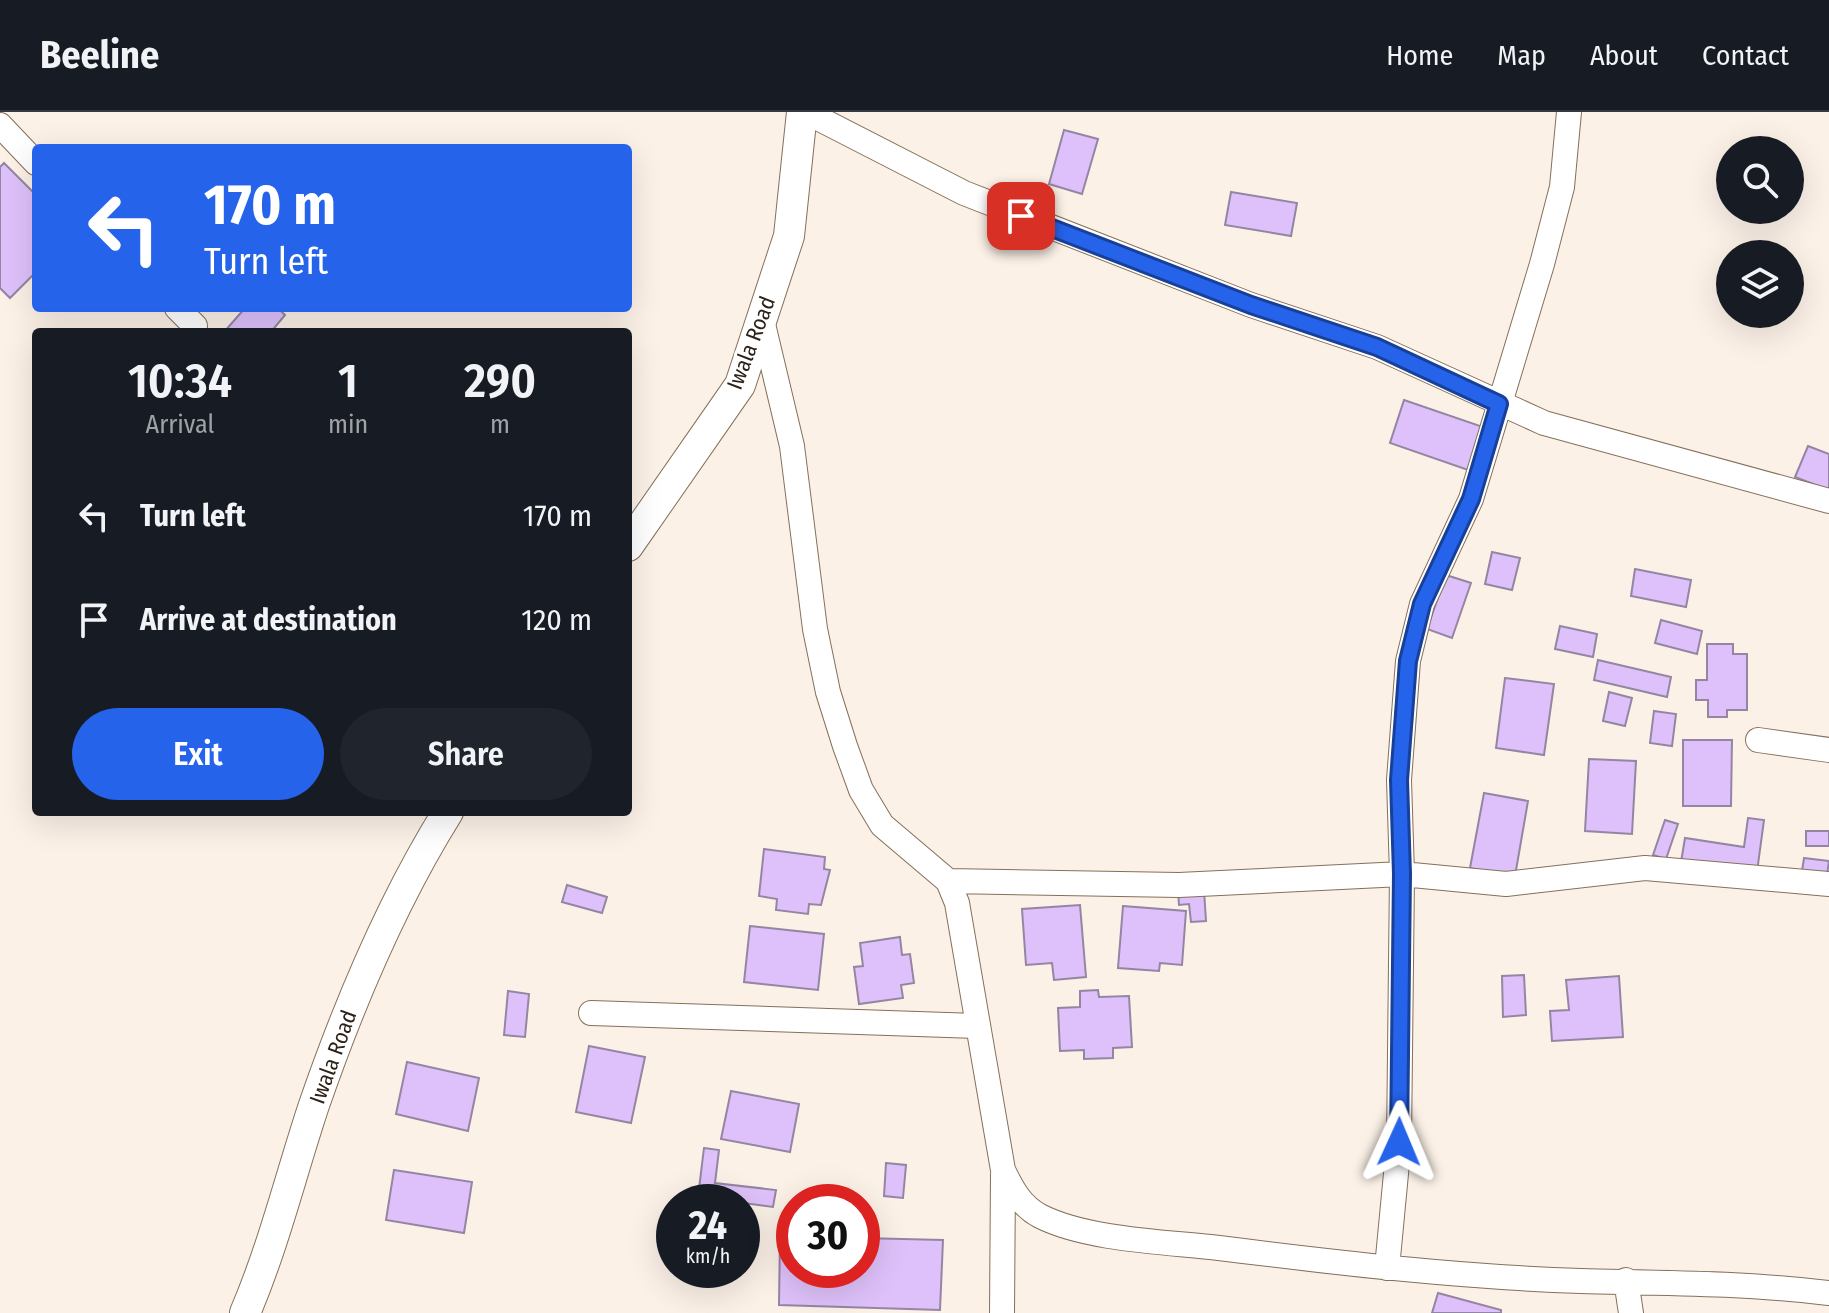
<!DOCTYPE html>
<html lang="en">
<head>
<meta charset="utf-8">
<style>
	:root { --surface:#171b24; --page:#20242c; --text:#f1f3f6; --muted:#9ea1a6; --line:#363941; --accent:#2563eb }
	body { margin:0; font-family:"Fira Sans Condensed",sans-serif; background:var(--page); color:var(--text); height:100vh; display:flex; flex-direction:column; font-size:30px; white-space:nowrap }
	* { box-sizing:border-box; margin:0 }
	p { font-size:26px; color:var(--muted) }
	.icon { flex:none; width:44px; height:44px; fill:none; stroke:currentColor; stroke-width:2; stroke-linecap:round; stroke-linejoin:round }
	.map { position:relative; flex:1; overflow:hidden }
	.side { position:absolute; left:32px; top:216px; width:600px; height:488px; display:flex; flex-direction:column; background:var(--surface); border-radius:8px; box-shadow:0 8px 32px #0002 }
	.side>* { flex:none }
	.top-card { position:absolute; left:32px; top:32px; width:600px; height:168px; border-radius:8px; box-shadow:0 8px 32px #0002; background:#2563eb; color:#fff; overflow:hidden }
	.tools { position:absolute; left:1716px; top:24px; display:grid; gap:16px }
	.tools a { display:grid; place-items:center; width:88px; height:88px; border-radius:50%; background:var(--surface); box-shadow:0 8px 32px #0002; font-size:40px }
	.speed { position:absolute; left:656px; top:1072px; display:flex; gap:16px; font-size:40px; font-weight:700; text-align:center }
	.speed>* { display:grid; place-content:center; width:104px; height:104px; border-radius:50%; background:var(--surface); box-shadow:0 8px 32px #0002; line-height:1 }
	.speed small { font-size:20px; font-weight:400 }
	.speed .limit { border:12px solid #d22; background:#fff; color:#111 }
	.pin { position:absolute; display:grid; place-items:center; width:68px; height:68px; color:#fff; margin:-34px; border-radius:16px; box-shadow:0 4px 12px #0006 }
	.me { position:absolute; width:88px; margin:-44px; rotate:1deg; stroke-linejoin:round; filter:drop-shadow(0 0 6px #0008) }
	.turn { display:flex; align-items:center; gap:28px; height:168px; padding:0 40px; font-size:36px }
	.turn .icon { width:104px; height:104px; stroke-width:2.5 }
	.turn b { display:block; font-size:56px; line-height:68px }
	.eta { display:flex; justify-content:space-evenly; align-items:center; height:136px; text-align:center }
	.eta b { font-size:48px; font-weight:600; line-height:56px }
	.cta { display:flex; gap:16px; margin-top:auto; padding:16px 40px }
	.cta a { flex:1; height:92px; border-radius:48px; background:var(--accent); color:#fff; font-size:32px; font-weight:600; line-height:92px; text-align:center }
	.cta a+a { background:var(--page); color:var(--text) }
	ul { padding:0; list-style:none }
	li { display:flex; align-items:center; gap:24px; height:104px; padding:0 40px }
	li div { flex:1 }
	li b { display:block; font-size:30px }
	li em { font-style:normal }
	header { display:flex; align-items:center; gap:48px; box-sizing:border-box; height:112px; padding:0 40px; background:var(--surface); border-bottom:2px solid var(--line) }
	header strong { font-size:38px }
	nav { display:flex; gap:44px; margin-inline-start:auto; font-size:28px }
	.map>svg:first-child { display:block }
</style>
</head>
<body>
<header>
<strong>Beeline</strong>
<nav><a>Home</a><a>Map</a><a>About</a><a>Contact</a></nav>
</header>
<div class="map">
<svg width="1829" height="1201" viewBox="0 0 1829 1201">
	<rect width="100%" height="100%" fill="#fbf1e7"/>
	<path fill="#dec1fa" stroke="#9486a2" stroke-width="2" d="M1064,18l34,9 -16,55 -33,-10z
		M4,51l32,32v77l-26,26 -10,-10v-121z
		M1231,80l66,11 -6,33 -66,-11z
		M245,196h33l7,7 -14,17h-47z
		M1404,288l82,28 -15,43 -81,-28z
		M1808,334l21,8v36l-34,-13z
		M1492,440l28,6 -8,32 -27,-6z
		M1635,457l56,11 -5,27 -55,-11z
		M1446,463l25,8 -19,55 -25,-9z
		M1661,508l41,11 -5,23 -42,-11z
		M1560,514l37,8 -4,23 -38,-8z
		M1707,532h26v10h14v56h-20v7h-19v-17h-12v-20h11z
		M1598,548l73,17 -4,20 -73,-17z
		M1505,566l49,6 -10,71 -48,-7z
		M1609,580l23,6 -7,28 -22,-5z
		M1654,599l22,3 -4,32 -22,-3z
		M1683,628h49l-1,66h-48z
		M1589,647l47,2 -4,73 -47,-3z
		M1484,681l44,8 -13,75 -45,-8z
		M1748,706l16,2 -7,52 -76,-10 4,-24 59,9z
		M1665,708l13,4 -12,35 -13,-4z
		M1806,719h23v15h-23z
		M764,737l61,8 -1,12 6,1 -9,35 -12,-1 -1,10 -32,-4 1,-11 -18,-3z
		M1804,746l25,3 -2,14 -25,-4z
		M567,773l40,12 -5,16 -40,-11z
		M1204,778l2,31 -15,1 -2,-18 -10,1 -1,-14z
		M1080,793l6,72 -32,3 -2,-17 -26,2 -4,-56z
		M1123,794l63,5 -4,54 -22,-2 -1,8 -41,-3z
		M750,814l74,8 -6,56 -74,-8z
		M900,825l2,18 8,-1 4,29 -13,2 2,13 -44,6 -5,-37 9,-1 -3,-23z
		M1524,863l2,40 -23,2 -1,-41z
		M1619,864l4,61 -71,4 -2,-30 19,-1 -3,-30z
		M1098,878l1,7 30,-1 3,51 -19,1v10l-29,1v-9l-24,1 -2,-43 22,-1v-16z
		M508,879l21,3 -4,43 -21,-2z
		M589,934l56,11 -14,66 -55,-11z
		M407,950l72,16 -11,53 -72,-17z
		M731,979l68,13 -9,48 -69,-13z
		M704,1036l15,2 -4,33 61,7 -3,17 -75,-10z
		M886,1051l20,2 -3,33 -19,-2z
		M394,1058l78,12 -8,51 -78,-13z
		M780,1123h14v35h68v-32l81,2 -3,70 -161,-5z
		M1438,1181l63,17v3h-69z"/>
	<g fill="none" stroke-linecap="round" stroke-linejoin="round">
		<defs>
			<path id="minor" d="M806,0l158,81 287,112 126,42 167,76 285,78
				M0,13l36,38
				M177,196l18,18
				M762,208l30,126 23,183 13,63 17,54 16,44 21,35 66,56 9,22 46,267c9,19 18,36 37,46 47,24 127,26 179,32 120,15 241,29 362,33 83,2 165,2 248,12
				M1758,628l71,10
				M948,769l231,4 223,-11 104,10 139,-16 184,16
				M591,901l386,13
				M1387,1156l12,-126 3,-268 -3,-94 9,-119 14,-57 49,-105 71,-235 20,-77 7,-75
				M1626,1168l5,33
				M1002,1201l1,-138"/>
			<path id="tertiary" d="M628,434l112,-161 49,-149 13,-124
				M245,1201c29,-68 46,-139 69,-208 35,-101 77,-202 134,-293"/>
		</defs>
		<use href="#minor" stroke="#857059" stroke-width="26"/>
		<use href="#tertiary" stroke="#857059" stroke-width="32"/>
		<use href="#minor" stroke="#fff" stroke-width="24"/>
		<use href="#tertiary" stroke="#fff" stroke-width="30"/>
	</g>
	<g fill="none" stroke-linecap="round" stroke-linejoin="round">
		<defs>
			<path id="route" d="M1021,104l230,89 126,42 122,57 -28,95 -49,105 -14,57 -9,119 3,94 -3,268"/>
		</defs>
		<use href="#route" stroke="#184099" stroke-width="20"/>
		<use href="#route" stroke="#2563eb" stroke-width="14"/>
	</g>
	<g text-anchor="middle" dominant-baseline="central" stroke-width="6" stroke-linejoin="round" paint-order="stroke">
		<g font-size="22" fill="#2b2218" stroke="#fff">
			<text transform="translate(751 231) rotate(-69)">Iwala Road</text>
			<text transform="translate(333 945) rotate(-70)">Iwala Road</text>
		</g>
	</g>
</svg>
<div class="tools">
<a><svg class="icon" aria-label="search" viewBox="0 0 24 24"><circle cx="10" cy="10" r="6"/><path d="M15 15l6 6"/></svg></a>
<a><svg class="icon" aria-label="layers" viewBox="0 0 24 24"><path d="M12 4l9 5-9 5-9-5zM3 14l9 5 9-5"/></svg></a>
</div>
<div class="speed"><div>24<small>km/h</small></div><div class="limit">30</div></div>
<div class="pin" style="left:1021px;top:104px;background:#d93025"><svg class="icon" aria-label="arrive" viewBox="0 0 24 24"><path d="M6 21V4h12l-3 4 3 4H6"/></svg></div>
<svg class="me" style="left:1399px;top:1030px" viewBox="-20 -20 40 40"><path d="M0-17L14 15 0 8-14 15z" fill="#2563eb" stroke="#fff" stroke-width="4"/></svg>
<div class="top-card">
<div class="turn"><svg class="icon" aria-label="left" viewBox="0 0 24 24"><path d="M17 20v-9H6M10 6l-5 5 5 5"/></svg><div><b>170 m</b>Turn left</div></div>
</div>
<section class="side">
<div class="eta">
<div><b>10:34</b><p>Arrival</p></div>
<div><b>1</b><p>min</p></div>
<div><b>290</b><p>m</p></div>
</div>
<ul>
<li><svg class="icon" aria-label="left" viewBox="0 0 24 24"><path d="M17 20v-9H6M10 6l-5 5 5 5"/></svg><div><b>Turn left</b></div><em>170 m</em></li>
<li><svg class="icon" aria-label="arrive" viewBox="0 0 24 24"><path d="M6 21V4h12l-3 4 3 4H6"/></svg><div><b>Arrive at destination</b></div><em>120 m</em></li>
</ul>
<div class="cta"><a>Exit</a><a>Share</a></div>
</section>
</div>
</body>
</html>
